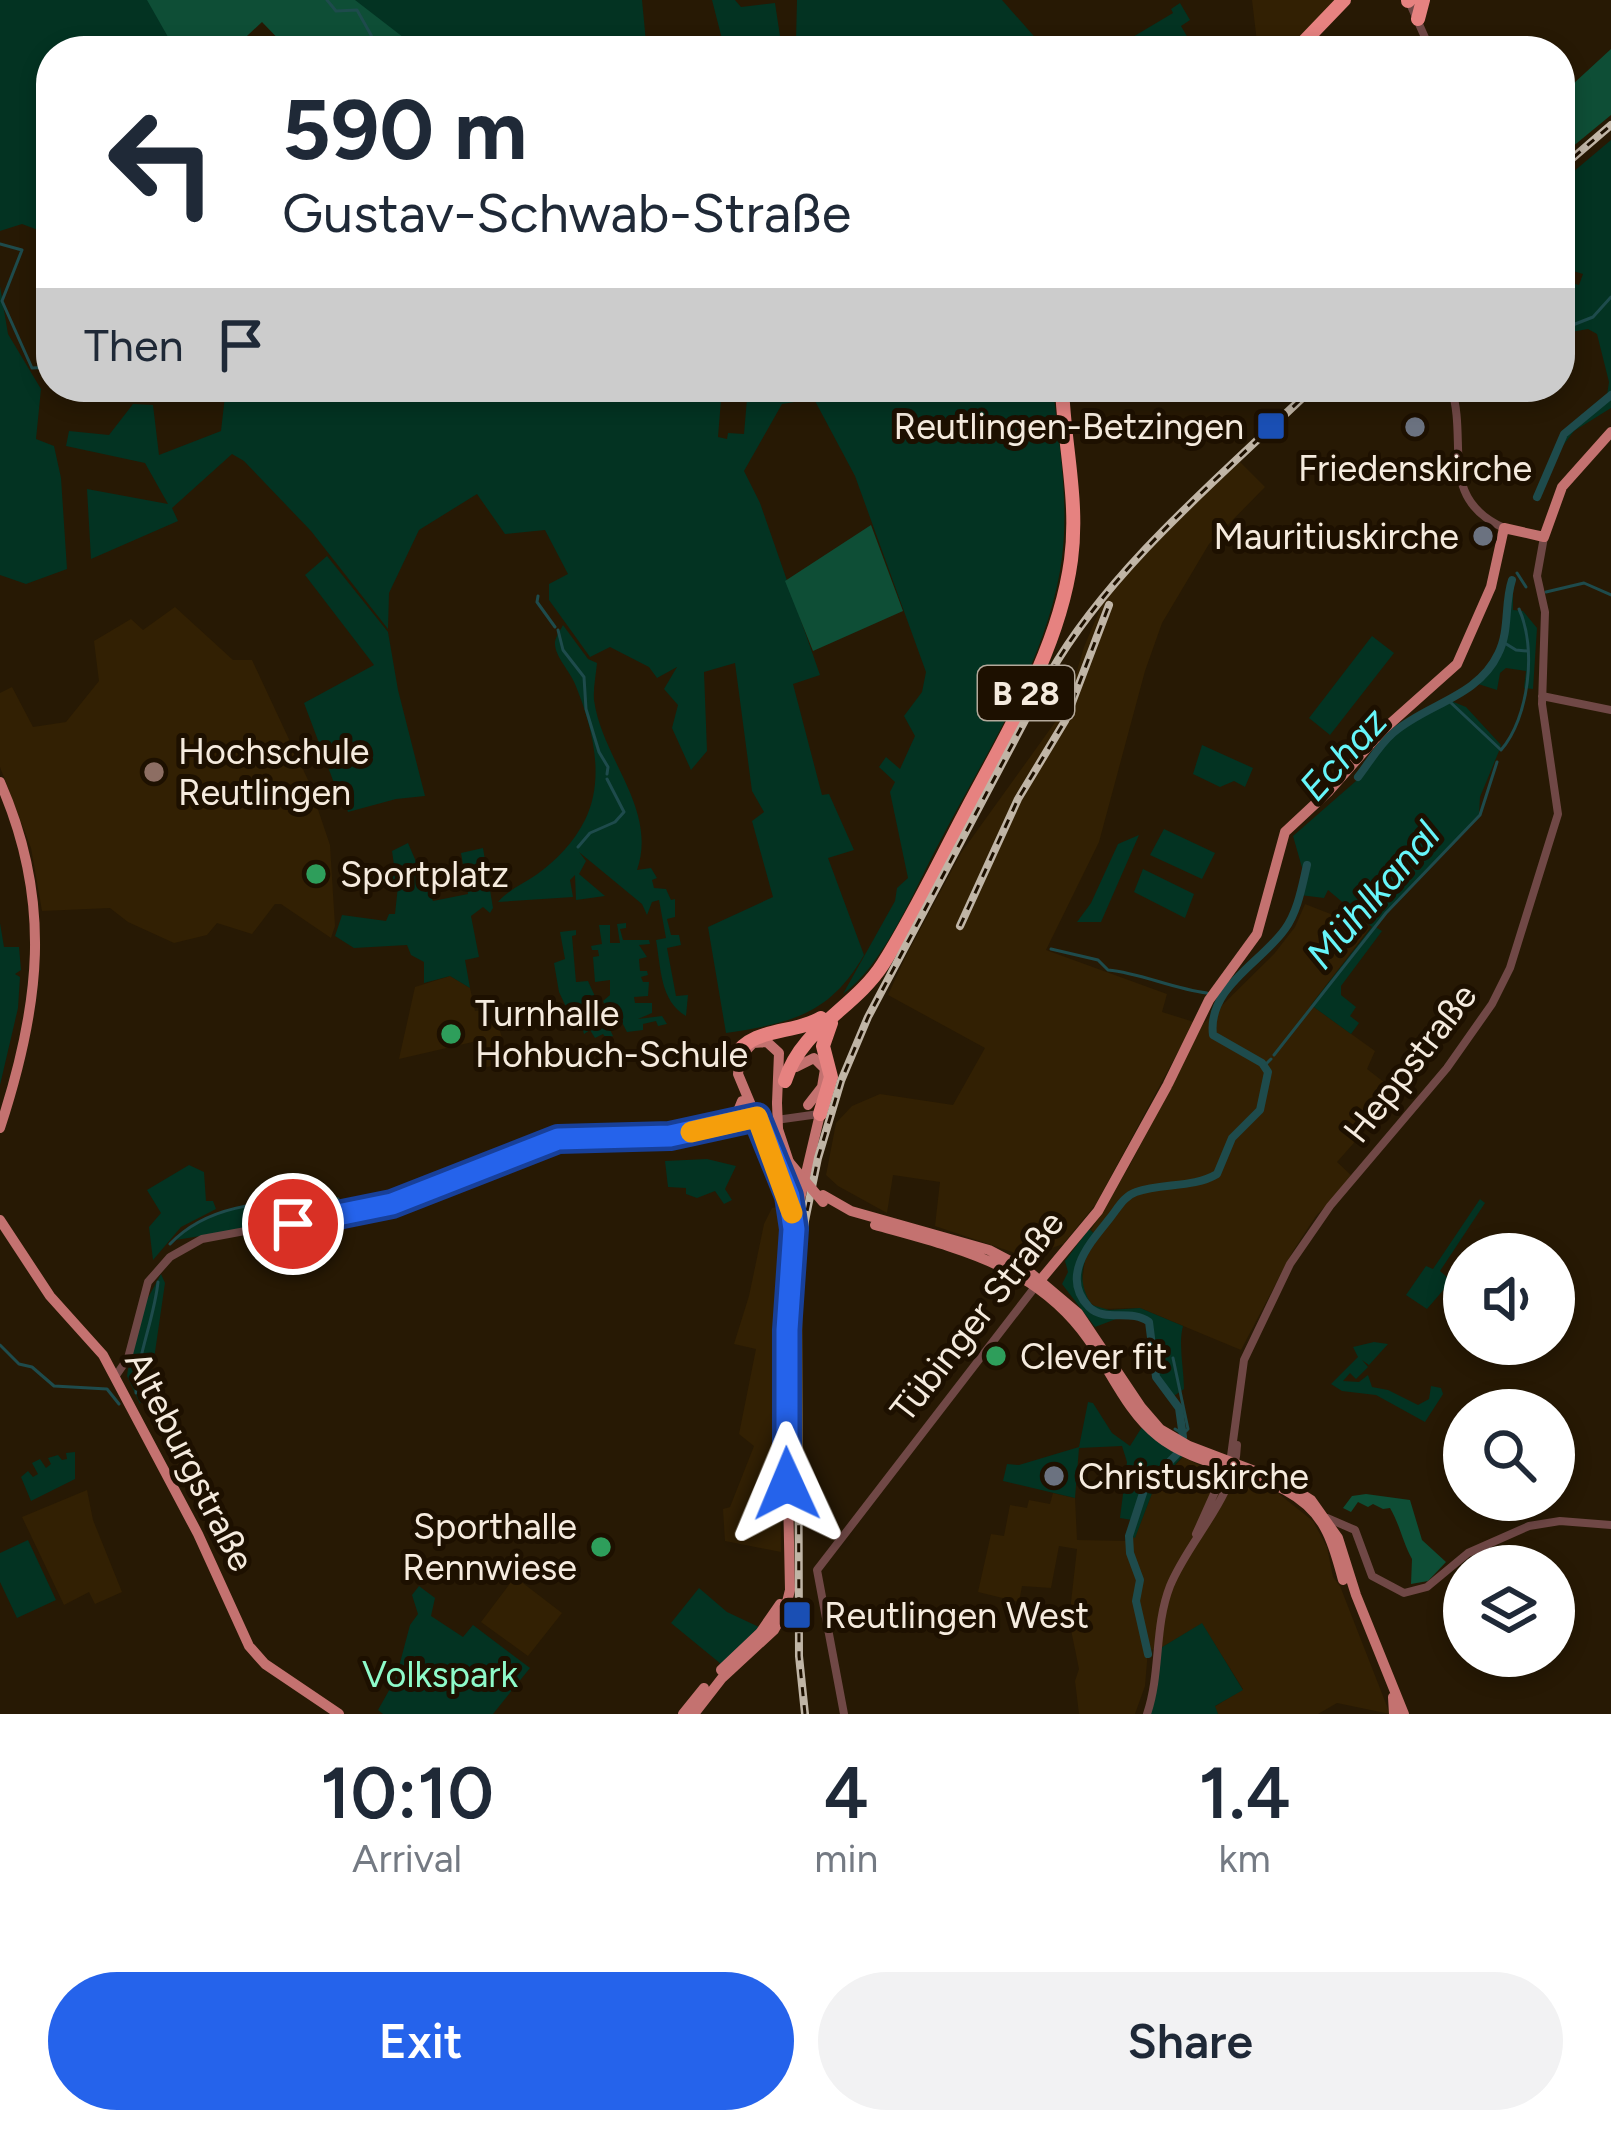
<!DOCTYPE html>
<html lang="en">
<head>
<meta charset="utf-8">
<style>
	:root { --surface:#fff; --page:#f2f2f3; --text:#1f2937; --muted:#747a83; --accent:#2563eb }
	body { margin:0; font-family:Figtree,sans-serif; background:var(--page); color:var(--text); height:100vh; display:flex; flex-direction:column; font-size:45px; white-space:nowrap }
	* { box-sizing:border-box; margin:0 }
	p { font-size:39px; color:var(--muted) }
	.icon { flex:none; width:66px; height:66px; fill:none; stroke:currentColor; stroke-width:2; stroke-linecap:round; stroke-linejoin:round }
	.map { position:relative; height:1714px; overflow:hidden }
	.panel { display:flex; flex-direction:column; background:var(--surface); flex:1 }
	.panel>* { flex:none }
	.guide { position:absolute; left:36px; top:36px; width:1539px; height:366px; border-radius:48px; box-shadow:0 6px 18px #0003; background:#fff; color:var(--text); overflow:hidden }
	.buttons { position:absolute; left:1443px; top:1233px; display:grid; gap:24px }
	.buttons a { display:grid; place-items:center; width:132px; height:132px; border-radius:50%; background:var(--surface); box-shadow:0 6px 18px #0003; font-size:60px }
	.pin { position:absolute; display:grid; place-items:center; width:102px; height:102px; color:#fff; margin:-51px; border:6px solid #fff; border-radius:50%; box-shadow:0 3px 12px #0007 }
	.me { position:absolute; width:132px; margin:-66px; rotate:359deg; stroke-linejoin:round; filter:drop-shadow(0 0 9px #0008) }
	.turn { display:flex; align-items:center; gap:42px; height:252px; padding:0 48px; font-size:54px }
	.turn .icon { width:156px; height:156px; stroke-width:2.5 }
	.turn b { display:block; font-size:84px; line-height:102px }
	.then { display:flex; align-items:center; height:114px; padding:0 48px; background:#0003; gap:24px; font-size:45px }
	.eta { display:flex; justify-content:space-evenly; align-items:center; height:204px; text-align:center }
	.eta b { font-size:72px; font-weight:600; line-height:84px }
	.primary-button { display:flex; gap:24px; margin-top:auto; padding:24px 48px }
	.primary-button a { flex:1; height:138px; border-radius:72px; background:var(--accent); color:#fff; font-size:48px; font-weight:600; line-height:138px; text-align:center }
	.primary-button a+a { background:var(--page); color:var(--text) }
	.map>svg:first-child { display:block }
</style>
</head>
<body>
<div class="map">
<svg width="1611" height="1714" viewBox="0 0 1611 1714">
	<rect width="100%" height="100%" fill="#271904"/>
	<path fill="#322003" d="M1252,0h92l-49,51h-37z
		M1238,460l27,27 -56,57 -47,79 -17,48 -46,171 -53,108 121,44 -5,18 32,10 -98,182 -33,40 -36,13 -92,-31 5,-44 -47,-7 -6,38 -49,-27 -12,-11 10,-52 16,-17 28,-12 73,11 32,-57 -97,-53 17,-37 56,-105 105,-146 18,-60 24,-57z
		M175,607l58,53h19l56,120 22,65 5,81 -4,12 -50,-34h-6l-23,30 -35,-11 -10,12 -33,8 -46,-21 -18,-14 -68,3 -11,-63 -31,-81v-74l12,-6 21,40 33,-5 33,-41 -5,-40 37,-22 12,11z
		M1305,904l64,25 -58,76 64,46 -8,18 31,24 -61,69 16,15 -37,39 -23,35 -52,99 -101,-42 -41,1 -11,-8 -6,-18 4,-31 13,-14 -8,-8 39,-65 73,-141 71,-70 21,-27z
		M450,976l20,12 5,23 18,-3 16,53 -25,7 -7,-27 -78,18 16,-72z
		M782,1206l3,12 -6,77 2,257 -56,-11 -2,-32 7,-2 24,-61 -15,-12 17,-85 -22,-5 15,-48 15,-72 8,-16z
		M1183,1457l30,15 66,22 34,27 14,26 6,30 7,9 50,128 -53,-11 -19,11h-100l-4,-7 29,-18 -41,-65 -43,25 -11,1 -3,36 -10,28h-56l-4,-33 4,-12 -10,-49 8,-71 -18,-3 -8,42 -29,-2 -3,16 -41,-10 13,-58 13,2 6,-31 17,3 2,-8 21,4 3,-11 22,5 2,42 53,1v-5l5,1 19,-49z
		M87,1490l6,30 29,72 -27,12 -6,-12 -25,13 -42,-88z
		M515,1577l47,36 -34,43 -47,-34z"/>
	<path fill="#033322" d="M0,0h642l4,42 -15,2 -1,7h-336l-32,-33 -34,33h-177v169l-13,10 -16,-6 -22,7z
		M712,0h23l6,7 34,-4 5,33 16,5 1,-41h205l45,51h-338l2,-10 11,-2z
		M1180,3l10,17 -9,6 14,24 -76,1 -3,-4 57,-34 -2,-4z
		M1611,140v268l-37,23 -13,17 -4,-1c14,-22 33,-35 50,-52l2,-13 -12,-48 -9,-5 -28,5v-25l8,1 3,-17 -11,-3v-10l19,5 4,-11 -23,-7v-84z
		M0,286l8,48 33,55 -5,50 18,7 7,32 6,91 -41,15 -26,-9z
		M226,387h496l-4,50 9,2 1,-6 16,1 4,-47h305c6,61 18,122 7,184 -17,98 -78,188 -123,276 -23,44 -54,119 -94,147l52,-93 2,-13 11,-10 -18,-86 5,-10 -16,-15 7,-10 14,12 15,-33 -11,-20 18,-24 4,-20 -71,-196 -41,-77 -32,5 -38,67 16,32 60,172 -27,9 29,111 7,-1 25,56 -26,8 36,97c-34,59 -72,68 -138,78l-18,-106 65,-30 -21,-76 12,-9 -12,-21 -17,-128 -31,9 3,79 -16,19 -19,-42 6,-23 -14,-16 13,-22 -20,11 -8,-11 -39,-20 -20,10 -41,-57v-16l19,-10 -23,-44 -40,4 -28,-40 -58,36 -30,63 -1,36 -77,-98 -67,-70 -12,-7 -60,54 6,13 -87,38 -4,-70 81,15 -23,-41 -79,-17 3,-15 40,4 24,-31 20,1 6,50 62,-24z
		M327,556l61,76 10,58 27,106 -29,3 -48,13 -9,-29h-5l-30,-80 70,-38 -69,-90z
		M1509,589l4,3v18l10,1 14,17 -4,61 -9,-1 2,-17 -20,-3 -6,5 -3,17 -22,-7 24,-31z
		M563,625l25,34 9,4c-1,12 -4,25 -3,37 8,59 64,109 43,170l14,-2 6,10 -5,2 2,8 12,1 5,11 4,-1v18l-8,2 4,16h8l2,10 -14,3 9,48 12,-1 -2,21c-26,-15 -25,-48 -30,-76l10,-2 -7,-38 -7,2 -5,13 -5,-11 -63,-52 7,9 -7,13 26,22 -29,4 -1,-25 -5,5 3,17 -75,5c10,-12 25,-18 38,-27 20,-14 38,-33 49,-55 21,-42 7,-95 -10,-136 -5,-13 -21,-28 -20,-42 1,-6 5,-11 8,-17z
		M1372,636l22,17 -64,82 -21,-17z
		M1451,701l15,6 35,38 -2,6 -19,46 -1,17 -105,112 8,5 -41,55v9l15,12 -6,9 9,7 -8,11 -40,-29 61,-78 -44,-37 -4,8 -24,-3 3,-24 -10,-35 63,-55 35,-46z
		M1202,745l51,23 -8,19 -11,-6 -14,6 -27,-13z
		M1164,829l51,24 -13,26 -52,-24z
		M1139,835l-38,87h-24l14,-19 27,-59z
		M408,843l25,58 35,-7 -7,-41 22,-5 10,60 -3,5 -7,-6 -12,9 8,41 -14,3 5,28 -20,-12 -26,7v-21l-13,-7 -4,-10 -53,3 -19,-12 7,-21 44,6 3,-7h6l3,-28 -8,-2 5,-12 -3,-21z
		M1143,869l51,25 -9,24 -51,-26z
		M0,923l4,24h15l2,23 -6,4 5,3 -2,31 -18,77z
		M626,923v5l-6,1 3,11h26l1,4 -11,1 8,12 -8,2 1,12h7l1,4 -7,2 2,5h6l-1,14 -14,1 1,6h17v10l-14,6 24,-3 5,8 -9,2 -2,-5 -13,3v6l-16,2 -13,-25h-8l-3,-6 7,-6v-15l-15,2 -2,-25 6,-1 -1,-6h-6l-1,-4 11,-2 -3,-19h11v18h10l-3,-19z
		M576,930v5l-4,1 4,46 12,-1 25,55 -7,2 -3,-4 -8,4 -5,-8 -6,4 -7,-24 -9,1 -9,-19 -5,-29 11,-4 -5,-27z
		M707,1159l29,7 -11,23 7,11 -8,4 -9,-13 -18,7 -11,-4v-6l-18,-1 -3,-26z
		M189,1165l15,7 2,29h7l3,8 -35,18 -28,33 -4,-33 12,-14 -14,-23z
		M337,1197l6,6 -3,10 -164,27c42,-43 106,-39 161,-43z
		M1480,1199l5,4 -45,68 8,7 -3,10 -18,21 -21,-14 20,-29 7,3z
		M1089,1229l10,9c-18,21 -23,43 -7,67l17,5 31,-2 43,18c-5,19 1,42 1,63l-16,11c-24,-33 -11,-48 -22,-78l-22,-6 -29,11 -33,-43 6,-12 -3,-11z
		M161,1274l4,9 -12,83 -13,38 -13,-28 1,-7 16,-64z
		M1374,1342l14,2 -19,21 -7,-5 6,7 -12,12 -6,-6 -7,8 16,1 9,-7 4,12 16,3 30,15 11,-6 2,-13 10,2 2,6 -18,28 -49,-27 -34,-4 -11,-7 27,-27 -5,-10z
		M1088,1402l5,1 19,30 18,13 12,-19 41,29 -29,32 -19,50 -6,-2 3,-16 -12,-2 7,-56 -5,-16 -43,2 -4,50 -72,-17 4,-17 12,1 60,-18z
		M75,1452v27l-44,22 -10,-24 7,-6 5,6 5,-3 -6,-11 8,-4 6,9 5,-4 -3,-6 10,-3 4,5 5,-1 -1,-6z
		M28,1540l28,60 -39,18 -17,-36v-29z
		M419,1586l16,12 -4,18 32,21 10,-12 57,43 -37,46h-110l-5,-4 18,-32 14,-53 8,-11 -6,-19z
		M699,1588l28,24 32,15 -38,37 -50,-41z
		M1202,1623l41,67 -28,16 3,8h-71l12,-65z"/>
	<path fill="#0e4e36" d="M147,0h208l66,51h-131l-28,-29 -31,29h-55z
		M1611,49v66l-51,42v-61z
		M871,525l32,86 -90,40 -28,-70z
		M1366,1494l44,6 12,40 24,22 -18,19 -17,3 1,-25c-9,-16 -12,-34 -22,-51l-7,1 -10,-5 -5,3 -10,-5 -7,10 -8,-4 9,-12z"/>
	<g fill="none" stroke-linecap="round" stroke-linejoin="round">
		<path stroke="#1e4b4c" stroke-width="3" d="M327,0l9,11 21,-1 23,41
			M0,244l22,6 -20,51 30,67 19,-1
			M1560,330l33,-13 18,-20
			M1332,389l21,-2
			M1517,573l9,14
			M1546,592l38,-9 27,12
			M538,596l-1,6 18,25
			M558,630l5,20 21,27 2,32 13,43 9,15 -1,7
			M1503,642l13,8 11,1
			M1448,700l53,50c28,-32 36,-102 18,-141
			M578,847l12,-14 25,-11 9,-10 -17,-33
			M1051,949l47,11 10,10c33,3 65,19 99,23
			M1274,1055l112,-142 94,-98 17,-53
			M1264,1066l7,-7
			M499,1155l8,-3
			M374,1198l44,-9 72,-30
			M170,1244c44,-46 108,-41 168,-45
			M0,1345l19,19 13,3 22,19 53,3 12,15
			M1173,1358l15,71 -5,5 -8,-5
			M136,1393c1,-38 18,-73 22,-111"/>
		<path stroke="#1e4b4c" stroke-width="8" d="M1537,497l27,-63 47,-39
			M1358,777c11,-14 21,-32 35,-44 33,-29 85,-36 105,-79 12,-23 6,-50 14,-74
			M1183,1437l-4,-29 -23,-31 -7,-55c-18,-14 -44,1 -60,-15 -30,-31 2,-65 21,-89 8,-10 14,-22 26,-26 26,-9 58,-4 81,-18l15,-36 28,-28 8,-38 -6,-9 -49,-28c-6,-47 48,-72 72,-106 13,-18 17,-43 22,-64
			M1148,1654l-12,-53 4,-21 -10,-27 -1,-17 16,-49 31,-32"/>
		<path stroke="#704846" stroke-width="8" d="M1411,6l20,45
			M1451,387c18,56 -14,111 53,141
			M1542,696l69,14
			M115,1377l13,-19 20,-76 22,-25 32,-18 190,-35 166,-65 112,-4 149,-21
			M1327,1518l28,12 17,46 32,17 23,-6 41,-34 61,-27 31,-5 51,4
			M1196,1534l35,-78 13,-96 46,-96 40,-58 117,-138 45,-64 18,-36 48,-154 -16,-110 3,-92 -8,-36 7,-39
			M844,1714l-27,-144 218,-283
			M1147,1714c14,-41 7,-87 23,-128 19,-47 66,-89 67,-141"/>
		<path stroke="#c47270" stroke-width="10" d="M0,782c53,120 40,224 0,346
			M796,1067l18,-9 11,11 -3,18 -14,18
			M1168,1084l41,-84 48,-66 28,-102 44,-41 54,-61 74,-66 34,-77 13,-59 40,9 18,-50 49,-55
			M734,1121l8,-20
			M778,1129l11,33
			M823,1195l28,16 138,39 38,20 51,43 63,94 19,22 29,17 92,35 30,19 27,38 18,57 48,119
			M796,1216l24,-102
			M0,1220l50,76 53,59 95,179 51,112 16,18 74,50
			M875,1225c82,23 161,40 213,114 23,32 39,73 70,97 48,39 135,33 167,92 9,16 13,34 18,52
			M1038,1283l60,-72 69,-125
			M721,1670l39,-37 20,-29
			M1393,1697l1,17
			M683,1714l21,-26
			M694,1714l28,-36 52,-48 11,-20 5,-20 -4,-195 8,-166 -5,-33 -51,-122 2,-17 13,-14 14,-1 12,11 -2,50"/>
		<path stroke="#e68280" stroke-width="14" d="M1408,1l1,-1
			M1418,19l5,-19
			M1295,51l49,-51
			M734,1057c19,-31 59,-22 87,-39
			M785,1081c16,-53 70,-73 98,-117 31,-49 56,-102 83,-153 41,-78 93,-162 105,-251 8,-59 -7,-115 -9,-173
			M820,1114l11,-37 -8,-31 8,-23"/>
		<defs>
			<path id="rail" d="M1560,169l51,-44
				M960,926l58,-127 47,-78 44,-116
				M805,1714l-6,-58 -1,-358 7,-77 13,-63 23,-77 27,-64 181,-342c60,-106 176,-203 265,-288"/>
		</defs>
		<use href="#rail" stroke="#c0b5a6" stroke-width="8"/>
		<use href="#rail" stroke="#1d1000" stroke-width="3" stroke-dasharray="9" stroke-linecap="butt"/>
		<path stroke="#c47270" stroke-width="10" d="M777,1103l1,26
			M789,1162l34,40"/>
	</g>
	<g fill="none" stroke-linecap="round" stroke-linejoin="round">
		<defs>
			<path id="route" d="M293,1224l99,-20 166,-65 112,-3 87,-19 32,79 5,33 -7,101v154"/>
		</defs>
		<use href="#route" stroke="#184099" stroke-width="30"/>
		<use href="#route" stroke="#2563eb" stroke-width="21"/>
		<path stroke="#f59e0b" stroke-width="21" d="M691,1132l66,-15 35,96"/>
	</g>
	<g fill="#1a4fb4" stroke="#1d1000" stroke-width="4.5">
		<rect x="1256" y="411" width="30" height="30" rx="6"/>
		<rect x="782" y="1600" width="30" height="30" rx="6"/>
	</g>
	<g fill="#6b7280" stroke="#1d1000" stroke-width="4.5">
		<circle cx="1415" cy="427" r="12"/>
		<circle cx="1483" cy="536" r="12"/>
		<circle cx="1054" cy="1476" r="12"/>
	</g>
	<circle fill="#8d6e63" stroke="#1d1000" stroke-width="4.5" cx="154" cy="772" r="12"/>
	<g fill="#2e9e5b" stroke="#1d1000" stroke-width="4.5">
		<circle cx="316" cy="874" r="12"/>
		<circle cx="451" cy="1034" r="12"/>
		<circle cx="996" cy="1356" r="12"/>
		<circle cx="601" cy="1547" r="12"/>
	</g>
	<g text-anchor="middle" dominant-baseline="central" stroke-width="10" stroke-linejoin="round" paint-order="stroke">
		<rect fill="#1d1000" stroke="#b4a99b" stroke-width="3" x="978" y="666" width="96" height="54" rx="9"/>
		<g font-size="33" font-weight="bold" fill="#f5ebde">
			<text x="1026" y="693">B 28</text>
		</g>
		<g font-size="36" fill="#f5ebde" stroke="#1d1000" text-anchor="start">
			<text x="1244" y="426" text-anchor="end">Reutlingen-Betzingen</text>
			<text x="1415" y="468" text-anchor="middle">Friedenskirche</text>
			<text x="1459" y="536" text-anchor="end">Mauritiuskirche</text>
			<text x="178" y="751">Hochschule<tspan x="178" dy="41">Reutlingen</tspan></text>
			<text x="340" y="874">Sportplatz</text>
			<text x="475" y="1013">Turnhalle<tspan x="475" dy="41">Hohbuch-Schule</tspan></text>
			<text x="1020" y="1356">Clever fit</text>
			<text x="1078" y="1476">Christuskirche</text>
			<text x="577" y="1526" text-anchor="end">Sporthalle<tspan x="577" dy="41">Rennwiese</tspan></text>
			<text x="824" y="1615">Reutlingen West</text>
		</g>
		<g font-size="36" fill="#f5ebde" stroke="#1d1000">
			<text transform="translate(1410 1063) rotate(-52)">Heppstraße</text>
			<text transform="translate(977 1316) rotate(-52)">Tübinger Straße</text>
			<text transform="translate(190 1461) rotate(63)">Alteburgstraße</text>
		</g>
		<g font-size="36" fill="#8efbca" stroke="#1d1000">
			<text x="440" y="1674">Volkspark</text>
		</g>
		<g font-size="39" font-style="italic" fill="#66f5f9" stroke="#1d1000">
			<text transform="translate(1343 754) rotate(-48)">Echaz</text>
			<text transform="translate(1373 895) rotate(-49)">Mühlkanal</text>
		</g>
	</g>
</svg>
<div class="buttons">
<a><svg class="icon" aria-label="sound" viewBox="0 0 24 24"><path d="M4 9h4l5-4v14l-5-4H4zM17 9q2 3 0 6"/></svg></a>
<a><svg class="icon" aria-label="search" viewBox="0 0 24 24"><circle cx="10" cy="10" r="6"/><path d="M15 15l6 6"/></svg></a>
<a><svg class="icon" aria-label="layers" viewBox="0 0 24 24"><path d="M12 4l9 5-9 5-9-5zM3 14l9 5 9-5"/></svg></a>
</div>
<div class="pin" style="left:293px;top:1224px;background:#d93025"><svg class="icon" aria-label="arrive" viewBox="0 0 24 24"><path d="M6 21V4h12l-3 4 3 4H6"/></svg></div>
<svg class="me" style="left:787px;top:1484px" viewBox="-20 -20 40 40"><path d="M0-17L14 15 0 8-14 15z" fill="#2563eb" stroke="#fff" stroke-width="4"/></svg>
<div class="guide">
<div class="turn"><svg class="icon" aria-label="left" viewBox="0 0 24 24"><path d="M17 20v-9H6M10 6l-5 5 5 5"/></svg><div><b>590 m</b>Gustav-Schwab-Straße</div></div>
<div class="then">Then<svg class="icon" aria-label="arrive" viewBox="0 0 24 24"><path d="M6 21V4h12l-3 4 3 4H6"/></svg></div>
</div>
</div>
<section class="panel">
<div class="eta">
<div><b>10:10</b><p>Arrival</p></div>
<div><b>4</b><p>min</p></div>
<div><b>1.4</b><p>km</p></div>
</div>
<div class="primary-button"><a>Exit</a><a>Share</a></div>
</section>
</body>
</html>
